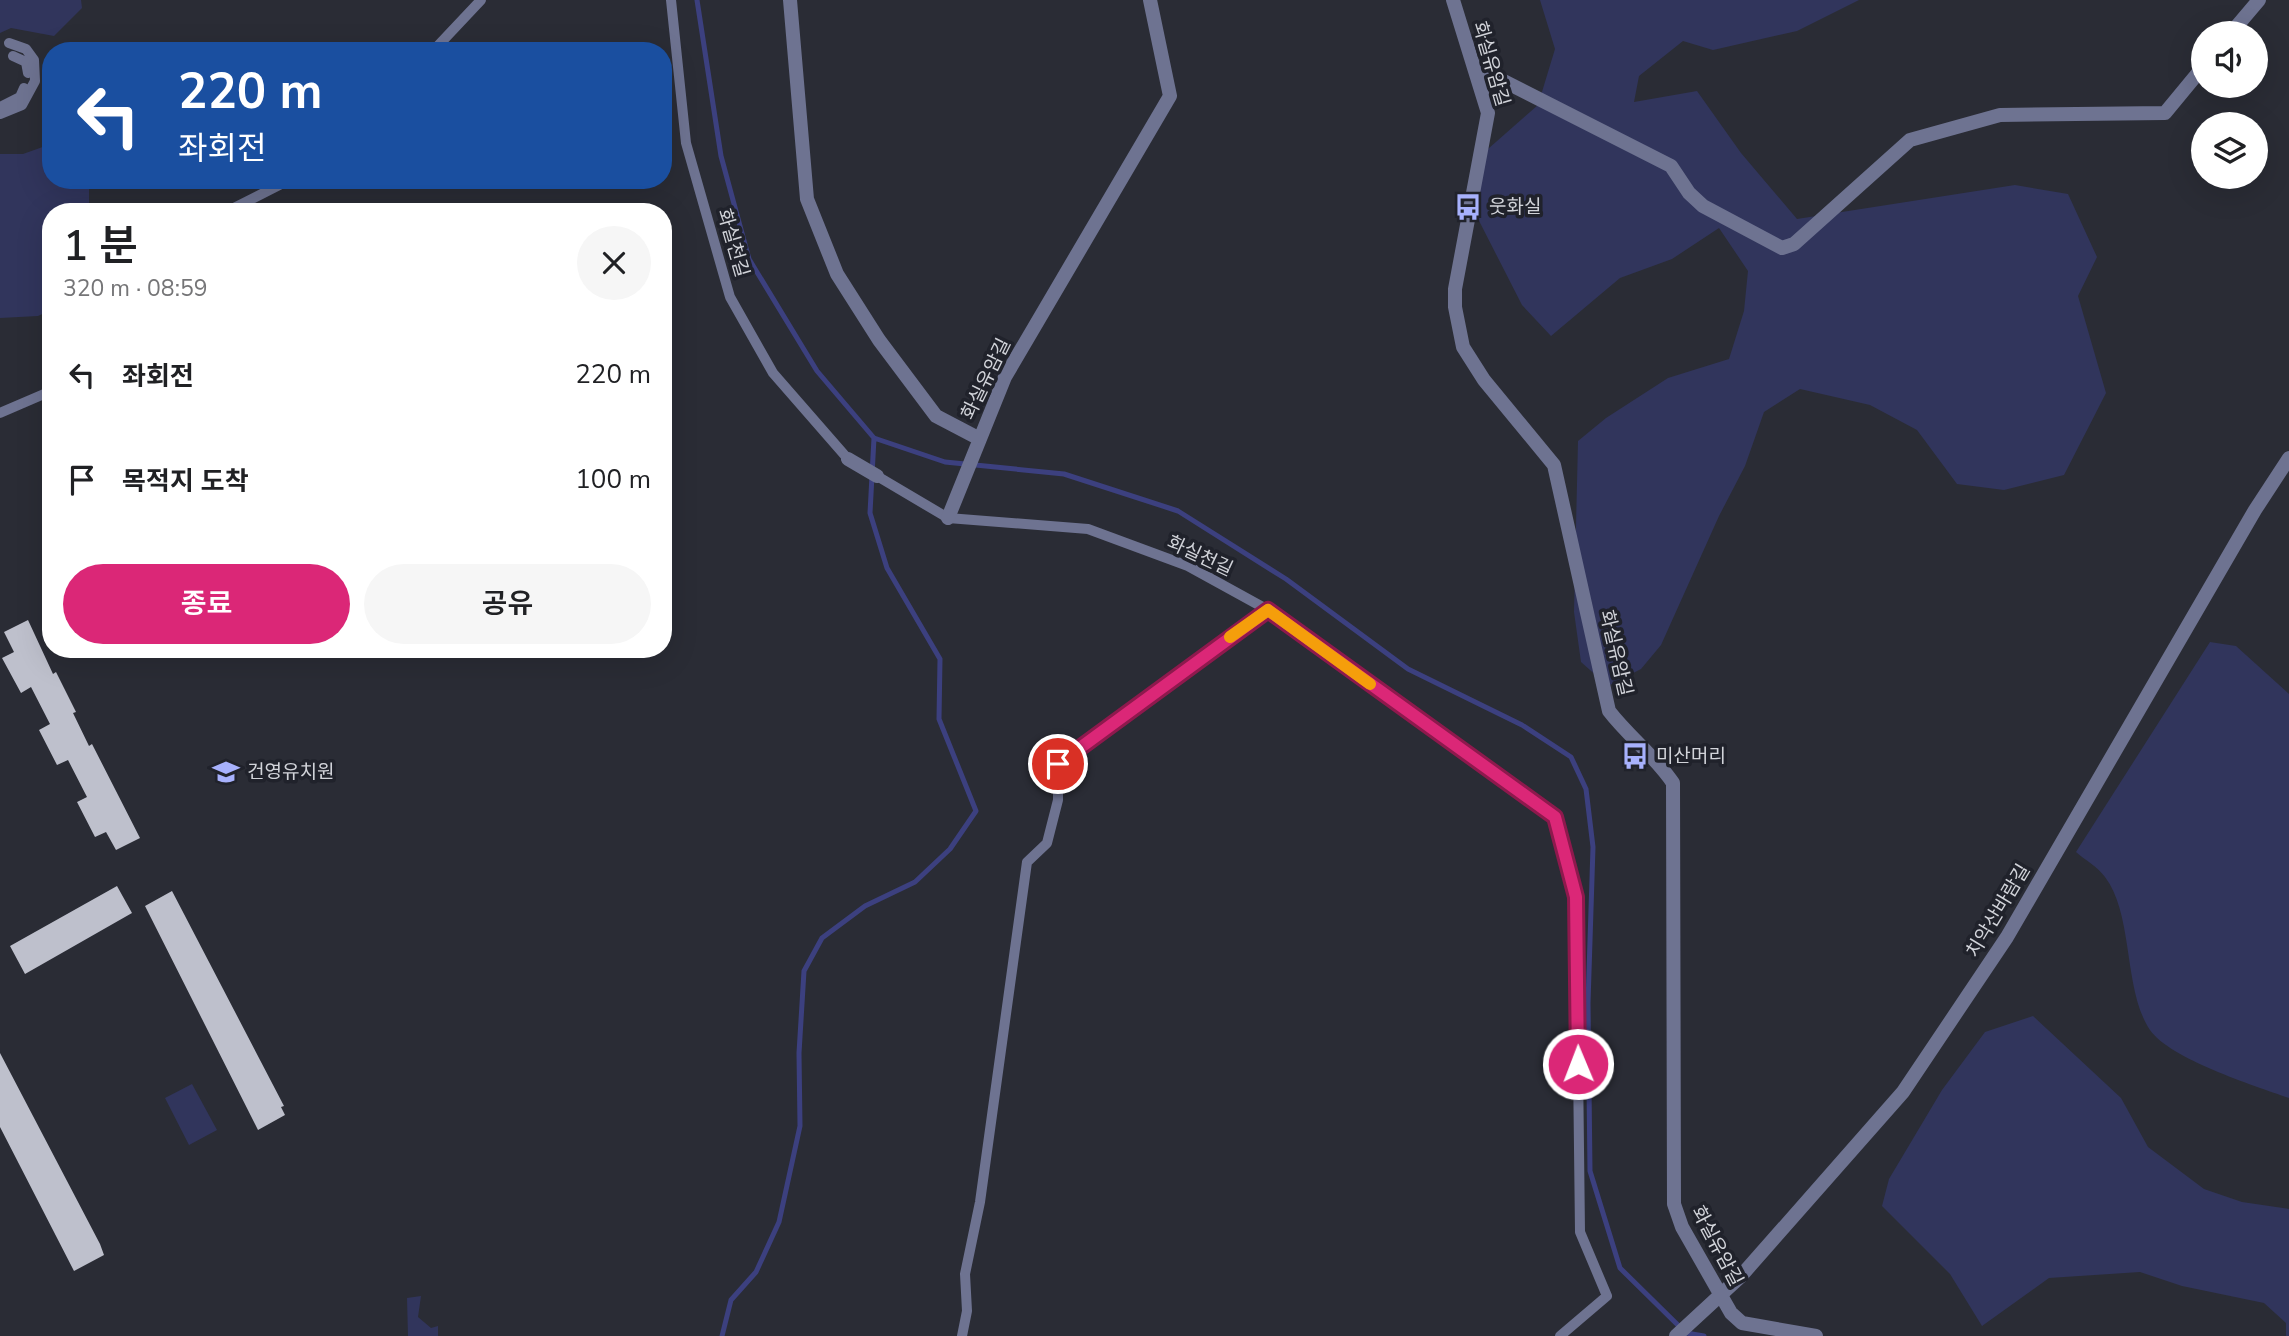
<!DOCTYPE html>
<html lang="ko">
<head>
<meta charset="utf-8">
<style>
	:root { --surface:#fff; --page:#f6f6f6; --text:#202124; --muted:#757577; --accent:#db2777 }
	body { margin:0; font-family:"Nunito Sans","Noto Sans KR",sans-serif; background:var(--page); color:var(--text); height:100vh; display:flex; flex-direction:column; font-size:26px; white-space:nowrap }
	* { box-sizing:border-box; margin:0 }
	p { font-size:23px; color:var(--muted) }
	.icon { flex:none; width:38px; height:38px; fill:none; stroke:currentColor; stroke-width:2; stroke-linecap:round; stroke-linejoin:round }
	.map { position:relative; flex:1; overflow:hidden }
	.side { position:absolute; left:42px; top:203px; width:630px; height:455px; display:flex; flex-direction:column; background:var(--surface); border-radius:28px; box-shadow:0 7px 28px #0002 }
	.side>* { flex:none }
	.hud { position:absolute; left:42px; top:42px; width:630px; height:147px; border-radius:28px; box-shadow:0 7px 28px #0002; background:#1a4fa0; color:#fff; overflow:hidden }
	.buttons { position:absolute; left:2191px; top:21px; display:grid; gap:14px }
	.buttons a { display:grid; place-items:center; width:77px; height:77px; border-radius:50%; background:var(--surface); box-shadow:0 7px 28px #0002; font-size:35px }
	.pin { position:absolute; display:grid; place-items:center; width:60px; height:60px; color:#fff; margin:-30px; border:4px solid #fff; border-radius:50%; box-shadow:0 2px 7px #0007 }
	.me { position:absolute; width:77px; margin:-38px; rotate:359deg; stroke-linejoin:round; filter:drop-shadow(0 0 5px #0008) }
	.turn { display:flex; align-items:center; gap:24px; height:147px; padding:0 21px; font-size:32px }
	.turn .icon { width:91px; height:91px; stroke-width:2.5 }
	.turn b { display:block; font-size:49px; line-height:60px }
	.round { display:grid; place-items:center; flex:none; width:74px; height:74px; border-radius:37px; background:var(--page) }
	.summary { display:flex; align-items:center; justify-content:space-between; height:119px; padding:0 21px }
	h1 { font-size:42px; font-weight:600; line-height:52px }
	.cta { display:flex; gap:14px; margin-top:auto; padding:14px 21px }
	.cta a { flex:1; height:80px; border-radius:42px; background:var(--accent); color:#fff; font-size:28px; font-weight:600; line-height:80px; text-align:center }
	.cta a+a { background:var(--page); color:var(--text) }
	ul { padding:0; list-style:none }
	li { display:flex; align-items:center; gap:21px; height:105px; padding:0 21px }
	li div { flex:1 }
	li b { display:block; font-size:26px }
	li em { font-style:normal }
	.map>svg:first-child { display:block }
</style>
</head>
<body>
<div class="map">
<svg width="2289" height="1336" viewBox="0 0 2289 1336">
	<rect width="100%" height="100%" fill="#2a2c35"/>
	<path fill="#31355c" d="M0,0h81l1,8 -28,28 -43,-8 -11,5z
		M1540,0h319l-62,31 -84,19 -30,-9 -44,35 -5,26 63,-11 44,62 56,66 218,-34 53,9 29,63 -19,39 28,97 -42,82 -60,15 -47,-6 -40,-54 -47,-25 -70,-16 -36,23 -19,54 -26,50 -58,129 -20,24 -33,17 -27,-24 -7,-50 4,-171 28,-23 62,-40 61,-19 15,-48 4,-40 -29,-43 -47,31 -52,19 -69,58 -29,-31 -48,-94 6,-55 58,-51 17,-56z
		M51,144v36h38v32h-38v98l-13,6 -38,2v-164h23z
		M2210,642l26,4 53,48v404c-34,-12 -119,-39 -139,-68 -27,-40 -16,-115 -45,-153 -7,-10 -20,-17 -29,-25z
		M2033,1016l88,82 27,49 56,42 38,13 47,7v127h-3v-13l-22,-20 -82,-17 -42,-14 -91,6 -67,48 -32,-52 -68,-68 7,-27 53,-89 43,-58z
		M192,1084l25,46 -28,15 -24,-47z
		M421,1296l-3,21 13,11 7,-2v10h-30l-1,-38z"/>
	<g fill="none" stroke-linecap="round" stroke-linejoin="round">
		<path stroke="#3c407f" stroke-width="5" d="M697,0l24,156 28,103 68,112 57,67 71,24 119,12 114,37 108,68 122,90 114,56 49,32 15,32 7,58 -5,156 2,168 30,97 66,65 18,3
			M722,1336l9,-36 25,-28 23,-50 21,-96 -1,-73 5,-82 18,-33 43,-32 50,-24 35,-33 26,-38 -37,-92 1,-60 -53,-91 -17,-55 4,-75"/>
	</g>
	<path fill="#bec0cc" d="M28,620l25,54 3,-2 20,40 -3,1 16,33 3,-2 48,94 -24,12 -10,-18 -11,5 -18,-35 10,-5 -19,-37 -11,5 -18,-35 11,-6 -19,-37 -10,6 -19,-35 12,-6 -10,-20z
		M117,886l15,27 -107,61 -15,-28z
		M172,891l112,215 -3,1 4,8 -27,15 -113,-224z
		M0,1053l100,191 4,11 -30,16 -74,-144z"/>
	<g fill="none" stroke-linecap="round" stroke-linejoin="round">
		<path stroke="#6e7391" stroke-width="10" d="M671,0l15,143 44,154 43,76 75,86
			M433,51l48,-51
			M13,56l13,6 2,11
			M0,107l20,-10 4,-9
			M0,114l22,-9 13,-24 -1,-21 -8,-11 -17,-6
			M226,212l63,-32
			M0,413l51,-22
			M877,476l71,42 140,11 100,37 80,44 287,207 21,80 4,335 27,64 -47,40
			M962,1336l5,-25 -2,-37 15,-72 47,-340 20,-19 11,-43v-36l210,-154"/>
		<path stroke="#6e7391" stroke-width="14" d="M1741,1276l162,-184 104,-155 248,-427 34,-52"/>
		<path stroke="#6e7391" stroke-width="14" d="M790,0l17,199 30,75 42,66 57,76 42,22
			M1453,0l35,113 -33,176v18l8,40 21,33 70,85 55,246c20,26 46,45 64,72l1,421 8,23 49,86 11,10 74,13
			M2231,33l28,-33
			M1474,66l197,100 18,27 14,13 79,42 12,-4 116,-104 90,-25 165,-2 38,-46
			M848,459l29,17
			M948,518l57,-141 165,-281 -20,-96"/>
		<path stroke="#6e7391" stroke-width="14" d="M1676,1336l65,-60"/>
	</g>
	<g fill="none" stroke-linecap="round" stroke-linejoin="round">
		<defs>
			<path id="route" d="M1058,764l210,-154 287,207 21,80 2,167"/>
		</defs>
		<use href="#route" stroke="#8e194d" stroke-width="18"/>
		<use href="#route" stroke="#db2777" stroke-width="12"/>
		<path stroke="#f59e0b" stroke-width="12" d="M1230,637l38,-27 102,74"/>
	</g>
	<defs>
		<symbol id="bus-bare" viewBox="-9 -9 18 18"><path d="M-5-6H5V4H4V6H2V4H-2V6H-4V4H-5ZM-3.5-4V0h7V-4ZM-3.5 1.2v1.5H-2V1.2ZM2 1.2v1.5H3.5V1.2Z" fill="#a7b1fc" stroke="#20222b" stroke-width="2.5" paint-order="stroke"/></symbol>
		<symbol id="school-bare" viewBox="-9 -9 18 18"><path d="M0-5L7-2L0 1L-7-2ZM-4 1L0 2.5L4 1V4Q0 6-4 4Z" fill="#a7b1fc" stroke="#20222b" stroke-width="2.5" paint-order="stroke"/></symbol>
	</defs>
	<g fill-rule="evenodd">
		<use href="#bus-bare" x="1449" y="188" width="38" height="38"/>
		<use href="#bus-bare" x="1616" y="737" width="38" height="38"/>
		<use href="#school-bare" x="207" y="753" width="38" height="38"/>
	</g>
	<g text-anchor="middle" dominant-baseline="central" stroke-width="7" stroke-linejoin="round" paint-order="stroke">
		<g font-size="19" fill="#d1d3d9" stroke="#20222b">
			<text transform="translate(1491 64) rotate(74)">화실유암길</text>
			<text transform="translate(733 243) rotate(74)">화실천길</text>
			<text transform="translate(986 379) rotate(-64)">화실유암길</text>
			<text transform="translate(1200 556) rotate(25)">화실천길</text>
			<text transform="translate(1616 653) rotate(77)">화실유암길</text>
			<text transform="translate(1998 911) rotate(-59)">치악산바람길</text>
			<text transform="translate(1717 1246) rotate(62)">화실유암길</text>
		</g>
		<g font-size="19" fill="#d1d3d9" stroke="#20222b" text-anchor="start">
			<text x="1489" y="207">웃화실</text>
			<text x="1656" y="756">미산머리</text>
			<text x="247" y="772">건영유치원</text>
		</g>
	</g>
</svg>
<div class="buttons">
<a><svg class="icon" aria-label="sound" viewBox="0 0 24 24"><path d="M4 9h4l5-4v14l-5-4H4zM17 9q2 3 0 6"/></svg></a>
<a><svg class="icon" aria-label="layers" viewBox="0 0 24 24"><path d="M12 4l9 5-9 5-9-5zM3 14l9 5 9-5"/></svg></a>
</div>
<div class="pin" style="left:1058px;top:764px;background:#d93025"><svg class="icon" aria-label="arrive" viewBox="0 0 24 24"><path d="M6 21V4h12l-3 4 3 4H6"/></svg></div>
<svg class="me" style="left:1578px;top:1064px" viewBox="-20 -20 40 40"><circle r="17" fill="#db2777" stroke="#fff" stroke-width="3"/><path d="M0-11L8 9 0 5-8 9z" fill="#fff"/></svg>
<div class="hud">
<div class="turn"><svg class="icon" aria-label="left" viewBox="0 0 24 24"><path d="M17 20v-9H6M10 6l-5 5 5 5"/></svg><div><b>220 m</b>좌회전</div></div>
</div>
<section class="side">
<div class="summary"><div><h1>1 분</h1><p>320 m · 08:59</p></div><a class="round"><svg class="icon" aria-label="close" viewBox="0 0 24 24"><path d="M6 6l12 12M18 6L6 18"/></svg></a></div>
<ul>
<li><svg class="icon" aria-label="left" viewBox="0 0 24 24"><path d="M17 20v-9H6M10 6l-5 5 5 5"/></svg><div><b>좌회전</b></div><em>220 m</em></li>
<li><svg class="icon" aria-label="arrive" viewBox="0 0 24 24"><path d="M6 21V4h12l-3 4 3 4H6"/></svg><div><b>목적지 도착</b></div><em>100 m</em></li>
</ul>
<div class="cta"><a>종료</a><a>공유</a></div>
</section>
</div>
</body>
</html>
